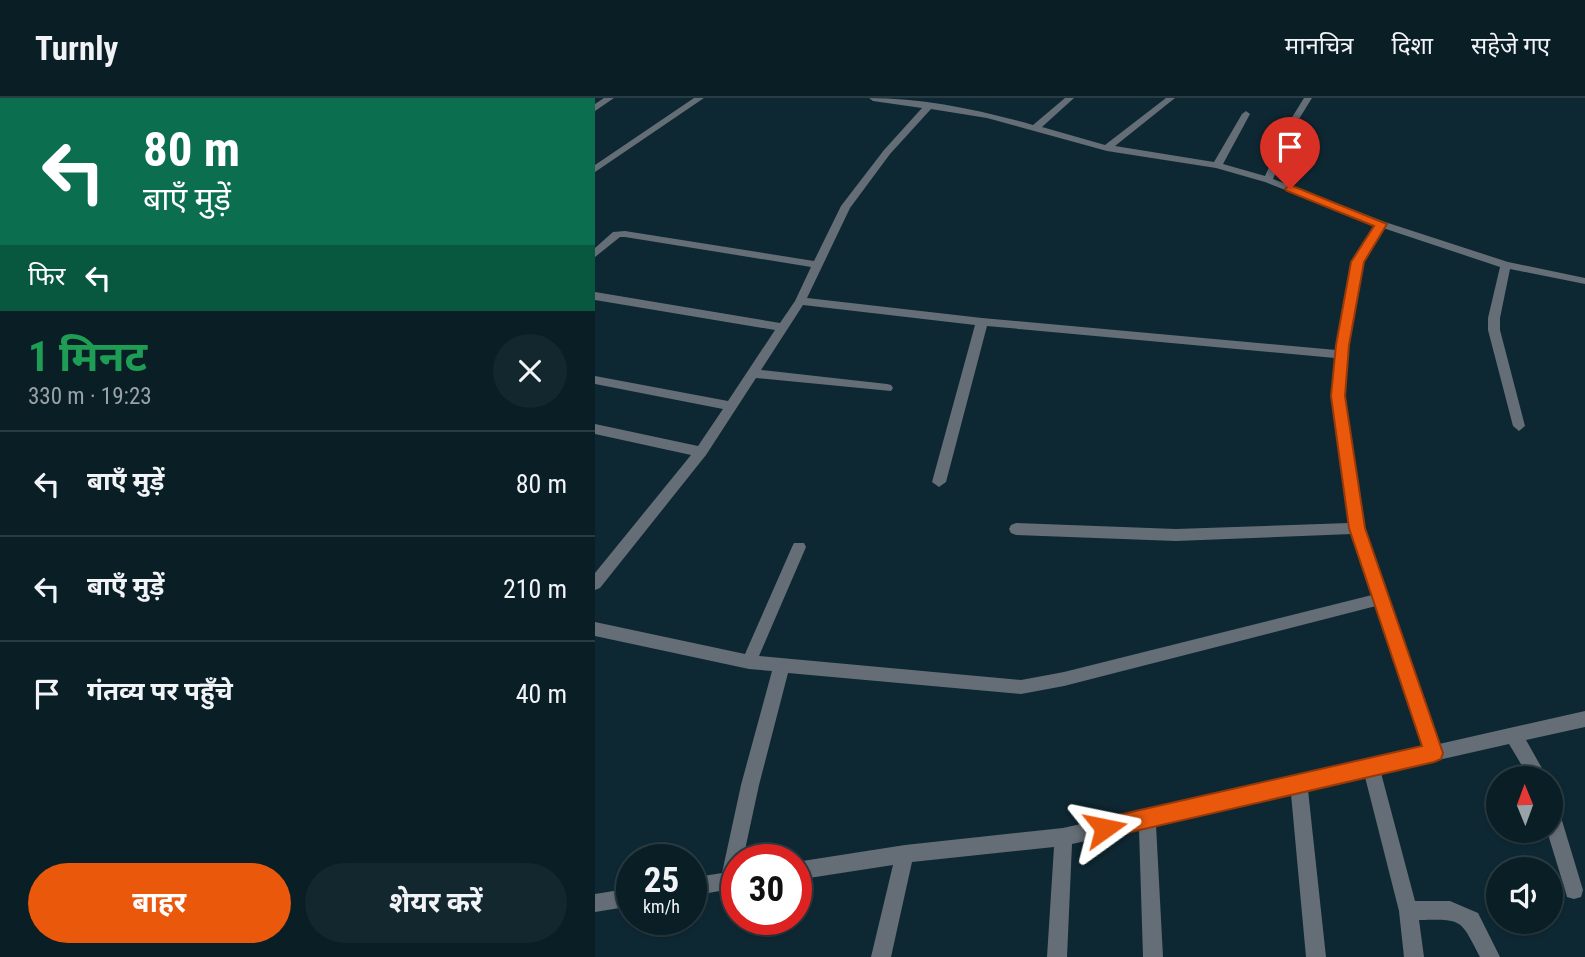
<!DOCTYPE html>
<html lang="hi">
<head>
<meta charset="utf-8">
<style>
	:root { --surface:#0a1e26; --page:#13272e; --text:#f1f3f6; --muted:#99a2a7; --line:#2a3c43; --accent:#ea580c }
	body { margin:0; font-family:"Roboto Condensed","Noto Sans Devanagari",sans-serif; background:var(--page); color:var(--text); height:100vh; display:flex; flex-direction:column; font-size:26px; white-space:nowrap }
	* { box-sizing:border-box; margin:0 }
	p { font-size:23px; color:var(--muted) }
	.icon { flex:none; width:38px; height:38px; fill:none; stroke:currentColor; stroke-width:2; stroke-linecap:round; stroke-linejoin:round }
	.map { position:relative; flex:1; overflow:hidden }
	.sheet { display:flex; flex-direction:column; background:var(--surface); width:595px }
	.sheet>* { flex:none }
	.guide { background:#0b6e4f; color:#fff; overflow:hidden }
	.needle { width:46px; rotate:359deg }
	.fabs { position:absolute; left:891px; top:668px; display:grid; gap:14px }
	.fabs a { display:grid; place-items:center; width:77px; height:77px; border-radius:50%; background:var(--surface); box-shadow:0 2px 5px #0004,0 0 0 2px var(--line); font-size:35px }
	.speed { position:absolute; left:21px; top:746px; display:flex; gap:14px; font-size:35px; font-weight:700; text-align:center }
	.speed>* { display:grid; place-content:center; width:91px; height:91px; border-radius:50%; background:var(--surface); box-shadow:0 2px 5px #0004,0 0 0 2px var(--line); line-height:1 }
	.speed small { font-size:18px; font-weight:400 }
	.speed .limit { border:10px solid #d22; background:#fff; color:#111 }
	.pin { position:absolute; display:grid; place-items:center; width:60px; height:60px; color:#fff; margin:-72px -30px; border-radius:50% 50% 50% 0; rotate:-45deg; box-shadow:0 0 7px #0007 }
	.pin .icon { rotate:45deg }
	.me { position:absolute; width:77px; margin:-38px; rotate:78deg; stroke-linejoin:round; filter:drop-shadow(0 0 5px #0008) }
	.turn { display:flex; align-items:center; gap:24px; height:147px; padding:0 28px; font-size:32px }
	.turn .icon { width:91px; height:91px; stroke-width:2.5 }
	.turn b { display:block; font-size:49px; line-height:60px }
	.then { display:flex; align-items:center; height:66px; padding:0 28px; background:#0003; gap:14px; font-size:26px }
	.round { display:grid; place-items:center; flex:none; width:74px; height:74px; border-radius:37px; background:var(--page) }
	.overview { display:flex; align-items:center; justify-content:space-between; height:119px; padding:0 28px }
	h1 { font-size:42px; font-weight:700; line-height:52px; color:#1e9e55 }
	.cta { display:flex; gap:14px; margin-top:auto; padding:14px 28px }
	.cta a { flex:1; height:80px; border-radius:42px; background:var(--accent); color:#fff; font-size:28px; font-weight:700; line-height:80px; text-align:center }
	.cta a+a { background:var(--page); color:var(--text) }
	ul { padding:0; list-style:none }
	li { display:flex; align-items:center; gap:21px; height:105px; padding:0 28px; border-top:2px solid var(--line) }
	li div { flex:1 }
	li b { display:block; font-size:26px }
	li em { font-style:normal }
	header { display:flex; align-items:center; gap:42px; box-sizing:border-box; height:98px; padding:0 35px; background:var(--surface); border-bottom:2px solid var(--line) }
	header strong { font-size:33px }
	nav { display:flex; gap:38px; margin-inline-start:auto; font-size:24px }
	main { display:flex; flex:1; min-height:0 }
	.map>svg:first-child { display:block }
</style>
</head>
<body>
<header>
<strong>Turnly</strong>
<nav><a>मानचित्र</a><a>दिशा</a><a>सहेजे गए</a></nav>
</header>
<main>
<section class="sheet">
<div class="guide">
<div class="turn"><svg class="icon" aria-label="left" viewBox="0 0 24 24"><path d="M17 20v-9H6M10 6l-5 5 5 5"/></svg><div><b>80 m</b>बाएँ मुड़ें</div></div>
<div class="then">फिर<svg class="icon" aria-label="left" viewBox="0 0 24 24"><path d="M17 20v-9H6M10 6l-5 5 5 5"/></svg></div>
</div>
<div class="overview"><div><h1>1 मिनट</h1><p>330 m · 19:23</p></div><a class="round"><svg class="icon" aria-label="close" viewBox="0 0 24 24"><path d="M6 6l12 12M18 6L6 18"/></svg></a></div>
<ul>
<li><svg class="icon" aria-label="left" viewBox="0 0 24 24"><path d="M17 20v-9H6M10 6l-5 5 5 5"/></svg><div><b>बाएँ मुड़ें</b></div><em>80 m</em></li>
<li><svg class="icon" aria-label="left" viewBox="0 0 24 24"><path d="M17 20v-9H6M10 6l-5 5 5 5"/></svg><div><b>बाएँ मुड़ें</b></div><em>210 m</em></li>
<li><svg class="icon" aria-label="arrive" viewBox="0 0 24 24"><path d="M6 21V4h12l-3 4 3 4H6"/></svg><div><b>गंतव्य पर पहुँचे</b></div><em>40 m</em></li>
</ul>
<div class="cta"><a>बाहर</a><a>शेयर करें</a></div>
</section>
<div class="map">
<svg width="990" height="859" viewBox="0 0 990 859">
	<rect width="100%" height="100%" fill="#0e2833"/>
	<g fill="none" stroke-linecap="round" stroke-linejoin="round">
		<path fill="#656e76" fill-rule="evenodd" d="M9,0h10l-19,13v-7z
			M99,0h10l-109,74v-7z
			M274,0c55,0 111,12 164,27l32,-27h9l-32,29 63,18 61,-47h9l-60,48 99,16 28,-48 4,-3 4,3 -27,50 42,12 26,-57 13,-21h8l-13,21 -26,60 112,43 123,40 77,16v6l-75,-15 -10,49v12l25,96 -6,5 -6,-5 -25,-96v-12l12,-51 -117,-39 -21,34 -14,84 -4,50 20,132 75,216 146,-33v16l-59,13 22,39h-18l-21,-35 -128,29 34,128h35l28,12 22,44h-20c-20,-39 -18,-38 -61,-37l5,37h-20l-5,-46 -34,-134 -57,13 18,167h-20l-15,-163 -135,31 7,132h-20l-4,-128 -67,15 -5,113h-20l7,-110 -142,15 -21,95h-20l22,-92 -97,15v-18l109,-17 158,-17 361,-81 -48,-141 -312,80 -43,8 -233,-21 -29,112 -16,74h-6v29l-46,8v-18l31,-5 19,-88 31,-114 -23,-2 -154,-33v-14l150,32 47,-107 2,-4h10l2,4 -47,109 262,24 43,-8 308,-77 -20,-61 -176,7 -160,-6 -5,-2 -2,-4 2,-4 5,-2 160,6 173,-6 -17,-127 3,-38 -348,-32 -41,156 -7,5 -7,-5 43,-157 -172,-20 -42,65 126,14 4,1 2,3 -2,3 -135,-13 -50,77 -106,133 -5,2v-17l96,-118 -96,-21v-10l103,22 25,-37 -128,-25v-8l133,25 47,-71 -180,-30v-8l185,31 15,-22 16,-34 -186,-30h-5l-25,20v-9l18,-16 12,-1 189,30 27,-55 43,-56 38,-42 -49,-7zM336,11l56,9 120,33 109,17 49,14 110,43 -23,37 -16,88 -354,-32 -175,-20 43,-90 40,-54z
			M956,707l6,3 3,6 23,76 -2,7 -7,2 -7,-2 -2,-7 -18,-59h4z
			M37,790v18l-37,6v-18z"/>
	</g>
	<path fill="#ea580c" stroke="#983908" stroke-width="2" d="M695,87l97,39 -23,38 -15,83 -4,51 20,132 78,225 -2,6 -7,3 -329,76 -7,-3 -3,-7 3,-7 7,-3 317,-72 -73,-218 -18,-132 5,-51 15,-83 23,-36 -87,-35 -2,-2z"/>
</svg>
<div class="fabs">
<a><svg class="needle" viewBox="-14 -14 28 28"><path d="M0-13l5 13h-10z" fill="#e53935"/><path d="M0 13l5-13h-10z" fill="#99a2a7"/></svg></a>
<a><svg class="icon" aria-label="sound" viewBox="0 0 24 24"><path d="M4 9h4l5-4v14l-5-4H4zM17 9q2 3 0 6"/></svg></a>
</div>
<div class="speed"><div>25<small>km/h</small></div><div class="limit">30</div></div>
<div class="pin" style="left:695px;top:91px;background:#d93025"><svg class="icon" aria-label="arrive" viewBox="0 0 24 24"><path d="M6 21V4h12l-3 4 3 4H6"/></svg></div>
<svg class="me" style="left:510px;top:730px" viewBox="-20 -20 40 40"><path d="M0-17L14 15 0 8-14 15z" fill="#ea580c" stroke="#fff" stroke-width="4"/></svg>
</div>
</main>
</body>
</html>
